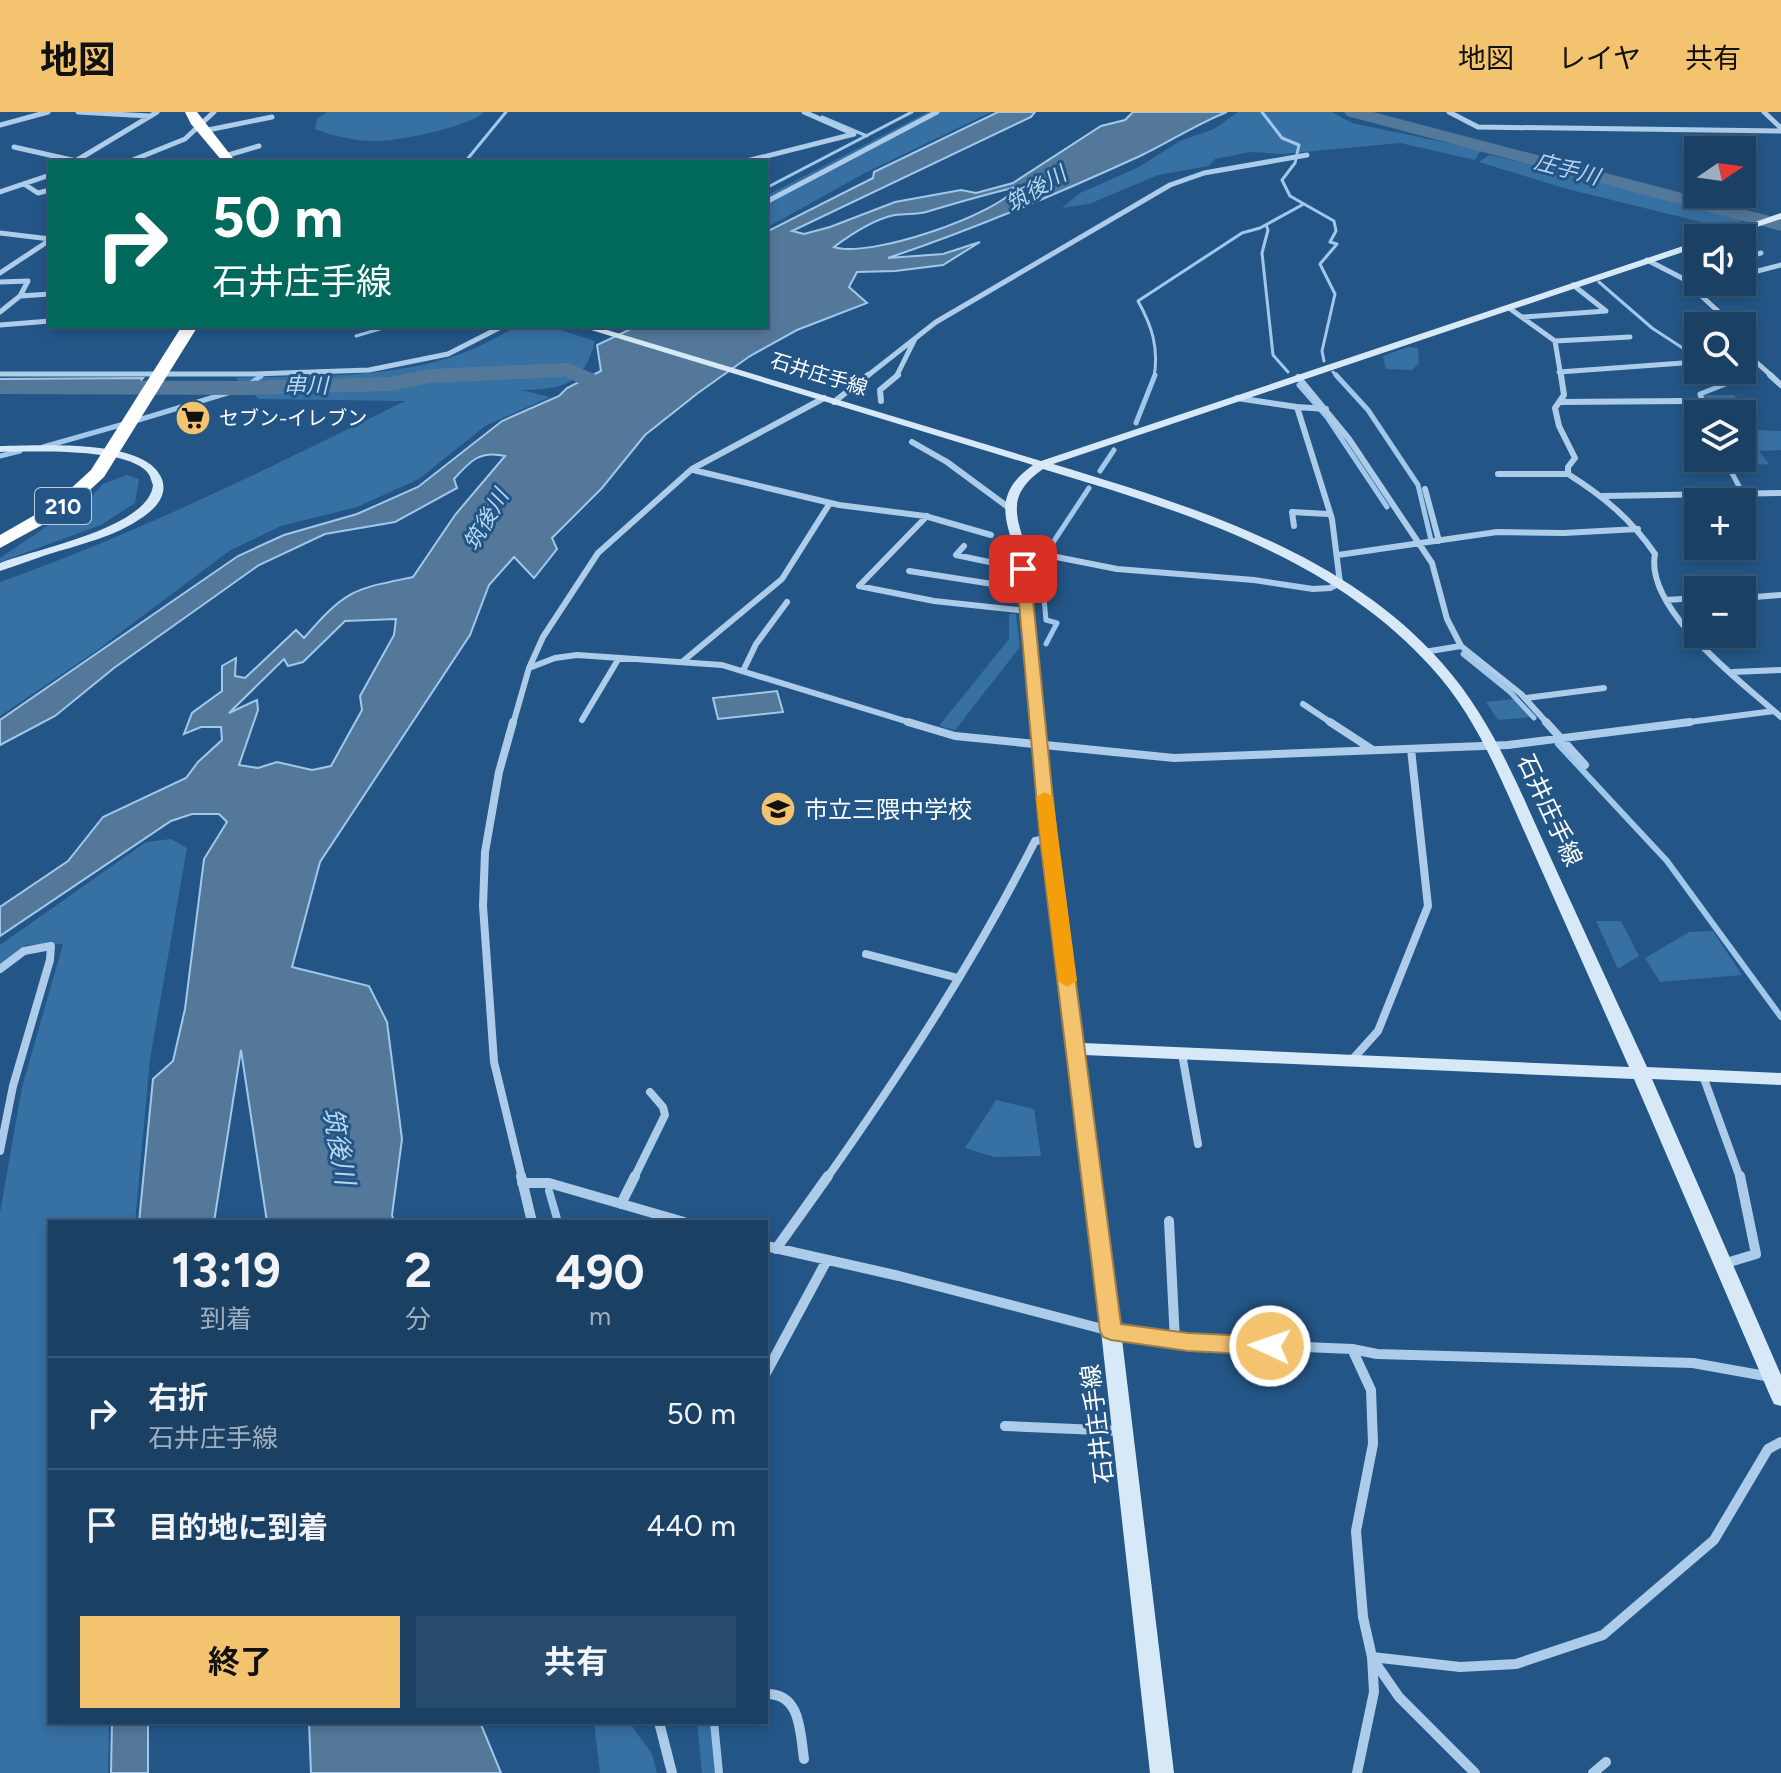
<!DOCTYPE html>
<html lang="ja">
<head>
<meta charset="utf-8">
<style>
	:root { --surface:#1a4064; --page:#274b6d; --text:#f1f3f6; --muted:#9fafbf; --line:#385978; --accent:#f4c36f }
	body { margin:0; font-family:Figtree,"Noto Sans JP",sans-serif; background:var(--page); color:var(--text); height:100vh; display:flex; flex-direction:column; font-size:30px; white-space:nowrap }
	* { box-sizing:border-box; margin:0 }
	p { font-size:26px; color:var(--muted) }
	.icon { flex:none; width:44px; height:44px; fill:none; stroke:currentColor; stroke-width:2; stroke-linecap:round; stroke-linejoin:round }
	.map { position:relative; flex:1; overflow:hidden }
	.panel { position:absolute; left:48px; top:1108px; width:720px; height:504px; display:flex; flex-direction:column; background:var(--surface); border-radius:0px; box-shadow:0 4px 12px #0003,0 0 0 2px var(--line) }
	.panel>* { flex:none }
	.hud { position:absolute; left:48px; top:48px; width:720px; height:168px; border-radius:0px; box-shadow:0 4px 12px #0003,0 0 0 2px var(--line); background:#00695c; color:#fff; overflow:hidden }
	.needle { width:52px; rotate:77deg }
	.buttons { position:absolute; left:1684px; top:24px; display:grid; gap:16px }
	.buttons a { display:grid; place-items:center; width:72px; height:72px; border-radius:0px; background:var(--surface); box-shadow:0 4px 12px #0003,0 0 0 2px var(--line); font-size:40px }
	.pin { position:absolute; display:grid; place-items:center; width:68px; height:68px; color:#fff; margin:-34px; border-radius:16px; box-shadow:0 4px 12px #0006 }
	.me { position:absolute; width:88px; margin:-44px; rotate:273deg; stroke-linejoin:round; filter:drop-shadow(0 0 6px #0008) }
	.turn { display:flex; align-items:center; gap:28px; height:168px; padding:0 32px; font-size:36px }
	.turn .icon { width:104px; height:104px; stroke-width:2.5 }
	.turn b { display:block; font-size:56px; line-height:68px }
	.eta { display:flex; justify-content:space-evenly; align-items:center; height:136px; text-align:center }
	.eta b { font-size:48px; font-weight:700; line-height:56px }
	.cta { display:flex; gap:16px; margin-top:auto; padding:16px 32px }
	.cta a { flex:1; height:92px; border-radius:0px; background:var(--accent); color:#111; font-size:32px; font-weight:700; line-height:92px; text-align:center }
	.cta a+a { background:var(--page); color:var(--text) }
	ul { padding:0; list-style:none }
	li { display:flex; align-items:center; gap:24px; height:112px; padding:0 32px; border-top:2px solid var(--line) }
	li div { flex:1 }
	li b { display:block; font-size:30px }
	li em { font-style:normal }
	header { display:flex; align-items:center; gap:48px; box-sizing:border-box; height:112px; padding:0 40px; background:var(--accent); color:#111 }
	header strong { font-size:38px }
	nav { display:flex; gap:44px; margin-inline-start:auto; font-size:28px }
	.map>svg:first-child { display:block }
</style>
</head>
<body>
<header>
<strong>地図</strong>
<nav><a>地図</a><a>レイヤ</a><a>共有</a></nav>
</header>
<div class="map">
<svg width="1781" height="1661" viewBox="0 0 1781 1661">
	<rect width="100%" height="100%" fill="#235686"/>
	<path fill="#3770a3" d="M327,0h157c-14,15 -92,31 -114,29 -19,-1 -37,-5 -55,-12l2,-10z
		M928,0h63l-126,61 -99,55v-32z
		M1238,0h94l20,11 129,27 -6,10 -75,-17 -117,11 -32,-2 -36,7 -7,7 -50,9 -69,29 -27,4 18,-15 59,-26 41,-26 34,-12z
		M1489,43l184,42 73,23 -24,7 -155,-38 -88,-27z
		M517,214h31l47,15c-11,44 -32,48 -73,49l28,7 -65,29 -66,53 -62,28 -76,19 -52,25 -133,100 -96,65v-134c141,-50 271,-115 405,-181l-146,-2 -24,-21c78,-3 165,2 238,-29 15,-6 29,-15 44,-23z
		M1408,235l10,1 1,15 -7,7 -26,-1 -3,-13z
		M1697,283h37l23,35 24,1v19l-22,1 10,13 -43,3 -5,-9h21v-44h-40z
		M127,363l12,4 -4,24 -34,22 -101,37v-4l92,-62 11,-12z
		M1009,502h7l4,33 -65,83 -16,-4 70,-87z
		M1514,587l17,18 -33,3 -12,-18z
		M171,727l16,9 -37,211 -15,163h-85v500h59l-1,51h-108v-560l22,-126 41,-143 -37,1 -26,19v-19l146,-103z
		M1596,809h25l18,35 -21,13z
		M1713,819l29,44 -82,7 -15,-24 44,-26z
		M996,988l38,9 7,47 -47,1 -29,-9z
		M594,1610h35l23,32 5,19h-57z
		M697,1610h15l5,51h-15z"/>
	<path fill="#54789a" stroke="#a1c8ea" stroke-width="2" fill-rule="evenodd" d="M998,0h37l-4,5 -239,114 12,3 26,-7 65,-25 66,-12 15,3 37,-10 88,-57 24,-6 8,-8h94c-31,12 -57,30 -87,44 -83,38 -165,73 -252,102l55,-4 37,-12 -37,23 -48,6 -38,1 -8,15 18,16 -70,27 -47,26 -52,37 -53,42 -43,53 -50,50 5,11 -23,29 -20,-21 -25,28 -19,50 -150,227 -28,105 77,19 18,36 15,117 -10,76 2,7h-127l-26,-172 -27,172h-75l14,-143 20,-18 12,-52 19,-150 23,-37 -8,-8h-27l-21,7 -171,115v-29l68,-46 35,-44 83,-39 12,-16 24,-22 -1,-13h-20l-17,7 8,-21 30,-22v-25l14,-8 -1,18 10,2 51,-48 8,8c43,-49 47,-48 109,-61l42,-62 50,-59c-25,-6 -35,5 -51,23l3,9 -62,34 -70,12 -66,31 -145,103 -59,48 -55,29v-25l238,-164 46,-21 73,-21 61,-27 84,-66 57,-25 8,-8 34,-17 -4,-26 40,-19h129v-94l107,-54 1,-6zM1017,75c-20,28 -149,72 -183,60 16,-12 40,-28 61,-32 10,-2 21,0 31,-3 30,-9 61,-18 91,-25zM396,507l-2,16 -34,61 2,14 -31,56 -19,4 -35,-8 -19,6 -19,-3 19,-55 -1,-10 -28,13 55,-54 4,7 15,-4 42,-41z
		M143,266l-11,15h-132v-14z
		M777,579l6,21 -65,7 -5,-21z
		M112,1610h36v51h-37z
		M309,1610h171l21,51h-190z"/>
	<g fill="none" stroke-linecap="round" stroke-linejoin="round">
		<path stroke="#a1c8ea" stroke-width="3" d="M1262,0l20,26 17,7 -4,18 -13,17 8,16 44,25 2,10 -6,11 7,2 -17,20 15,30 -13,57 2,10
			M822,5l45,19
			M465,50l41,-50
			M766,76l146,-76
			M1266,113l2,5 -6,23 11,102 15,17
			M1599,170l53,46 46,30
			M356,224l34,-10
			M1715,258l7,7
			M1333,260l5,5
			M1154,265c5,-29 -2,-51 -16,-76l104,-68 18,-5 42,-23"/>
		<path stroke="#a1c8ea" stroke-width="5" d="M1336,263l32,35 50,75 13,55
			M1299,273l28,32 60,90
			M1707,302l-7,-20 28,-11 -8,-8
			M135,309l109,-33 17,-12
			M1136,311l19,-48
			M43,335l81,-23
			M0,344l20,-5
			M1724,346l18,34
			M1100,359l14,-21
			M1052,432l37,-56
			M1040,445l6,63 11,3 -11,21
			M1463,542l47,38 24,26"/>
		<path stroke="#a1c8ea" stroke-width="6" d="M1558,632l109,117 114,156"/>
		<path stroke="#a1c8ea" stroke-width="8" d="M549,1079l9,31
			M714,1610l5,51"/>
		<path fill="#54789a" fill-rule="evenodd" d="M1344,0h29l408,107v12l-434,-115z
			M568,251l48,20 3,5 -3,5h-16l-35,-16 -135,6 -39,8 -147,4 -244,-1v-14l244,1 147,-4 39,-8z"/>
		<path stroke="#adcce9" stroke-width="5" d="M78,0l71,4
			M804,0l50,22
			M1449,0l29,15 303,4
			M1764,0l17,16
			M0,13l48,-13
			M203,19l69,-14
			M14,35l62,14
			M225,44l34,-10
			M74,50l83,-50
			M128,50l57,-23 29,-27
			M743,50l111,-28
			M24,72l14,9 12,-3
			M0,80l50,-17
			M766,90l171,-90
			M0,121l50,6
			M1742,146l19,-5
			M1647,148l35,18 52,48
			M0,161l50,-33
			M1742,163l39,-10
			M0,170l28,-1 -8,15
			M1691,173l16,-3
			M1509,196l46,33 6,36
			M0,200l20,-16 30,-2
			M1523,205l83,-6 -33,-26
			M0,213l50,-4
			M1742,227l14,23 17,15
			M1555,229l75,-4
			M1559,260l124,-9
			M0,262h254l115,-4 79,-16 55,-28
			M866,265l70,-55 234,-137 34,-12 103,-18
			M896,265l19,-38"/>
		<path stroke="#adcce9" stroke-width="6" d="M1561,263l3,20 -9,13 4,18 16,32 -7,9v7c35,22 63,45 87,80 -11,56 88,129 126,163
			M1770,263l11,10
			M1298,265l51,62 83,124 15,56 14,27
			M881,289l-1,-11 18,-15
			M834,290l34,-27
			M1559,290l126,-1
			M1297,295l29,2
			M912,330l35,20 61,45
			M693,358l146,35 86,11 66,19
			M1498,362h70
			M1425,377l14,52
			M1603,384l178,-3
			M927,404l-68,70 75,15 93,10
			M1294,414l-2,-14 36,2
			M964,434l-8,9 67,14
			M1021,438l96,19 137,11 59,9 17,-1 10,-5 -8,-64 -35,-112 -60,-9
			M1338,443l159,-23 67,1 74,-4
			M909,459l116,18
			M1742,486l39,-3
			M1666,488l32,-2
			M1424,540l37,-6 60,48 27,30
			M682,550l100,-83 48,-76
			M529,556l26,-10 22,-3 145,10 193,59
			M743,559l13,-27 31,-42
			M1733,560l48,-2
			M1526,586l78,-10
			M1303,592l30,20
			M582,608l37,-62
			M513,612l16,-56 14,-31 55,-84 94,-84 132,-71
			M1674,612l100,-13"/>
		<path stroke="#adcce9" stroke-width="8" d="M513,610l-14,50 -14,80 -2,54 11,156 28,116
			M908,610l47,14 219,22 334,-13 182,-23
			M1330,610l43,28
			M1546,610l39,43
			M866,842l92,24
			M0,857l24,-18 27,-5 -1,14 -37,126 -13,65
			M1182,942l16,90
			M1351,949l27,-30 50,-125 -17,-157
			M1703,964l37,102
			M634,1066l31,-63 -2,-8 -13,-15
			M827,1066c76,-108 148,-218 208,-337l12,-2"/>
		<path stroke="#adcce9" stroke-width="10" d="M521,1064l11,46
			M522,1071h27l135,39
			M621,1092l14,-28
			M1169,1109l6,120
			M766,1134l133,30 223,58 66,8 164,7 25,5 316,9 78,14
			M776,1137l52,-73
			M1723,1152l33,-10 -16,-78
			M1352,1237l19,41 2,54 -17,87 7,86 9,40 2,35 -17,81
			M766,1261l61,-113
			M1005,1314l117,5
			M1372,1545l88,10 56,-3 87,-29 111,-95 54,-91 13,-7
			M1372,1546l27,39 76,76
			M766,1582c35,-1 34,38 38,65
			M659,1610l13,51
			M1593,1661l13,-11"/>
		<path fill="#d7e8f7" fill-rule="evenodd" d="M1781,101v6l-57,19h-14z
			M1698,129v6l-645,217c138,42 290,87 389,199 49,55 76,123 106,189 33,72 66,144 99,215l134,6v12l-129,-6 129,296v31l-7,-2 -3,-6 -137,-319 -550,-24 37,276 53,442h-24l-49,-442 -61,-492 -25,-289c-13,-37 -18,-59 18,-85l-455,-139h16l447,135zM1043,357c139,42 288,87 388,198 48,52 73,120 102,184 32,72 64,144 96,216l-546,-24 -27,-204 -29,-289c-13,-37 -19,-56 16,-81z
			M0,334c38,0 143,-8 161,31 8,17 -5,31 -18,40 -28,20 -65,28 -97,38 -15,5 -30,11 -46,16v-8c35,-14 149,-35 153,-78 -2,-4 -2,-8 -5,-12 -21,-26 -116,-21 -148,-21z"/>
		<path fill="#fff" fill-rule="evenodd" d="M185,0h12l39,50h-13l-32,-38z
			M182,214h16l-94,151 -38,35 -66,36v-13l54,-31 37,-34z"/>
	</g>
	<path fill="#f4c36f" stroke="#9f7f48" stroke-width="2" d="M1023,453l7,4 27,270 64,485 67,9 82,4 8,2 3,7 -3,6 -8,3 -82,-4 -77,-11 -8,-3 -3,-6 -60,-492 -24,-270z"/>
	<path fill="#f59e0b" d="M1045,680l8,5 24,184 -10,6 -9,-6 -22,-184z"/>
	<defs>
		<symbol id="supermarket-disc" viewBox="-11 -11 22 22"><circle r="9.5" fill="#f4c36f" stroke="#235686"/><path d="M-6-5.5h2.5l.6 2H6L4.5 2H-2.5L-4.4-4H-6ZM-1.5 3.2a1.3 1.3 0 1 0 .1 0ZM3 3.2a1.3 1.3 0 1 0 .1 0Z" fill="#111"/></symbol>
		<symbol id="school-disc" viewBox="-11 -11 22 22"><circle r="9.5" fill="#f4c36f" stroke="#235686"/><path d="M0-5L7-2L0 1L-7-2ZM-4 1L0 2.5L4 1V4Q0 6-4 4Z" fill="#111"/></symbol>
	</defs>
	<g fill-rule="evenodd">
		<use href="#supermarket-disc" x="173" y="286" width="40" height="40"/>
		<use href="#school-disc" x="758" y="677" width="40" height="40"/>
	</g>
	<g text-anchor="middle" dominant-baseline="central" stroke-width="6" stroke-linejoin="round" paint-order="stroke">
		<g font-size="20" fill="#fff" stroke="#235686">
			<text transform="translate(819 262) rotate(17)">石井庄手線</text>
		</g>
		<g font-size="20" fill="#fff" stroke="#235686" text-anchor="start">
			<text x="219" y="306">セブン-イレブン</text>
		</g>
		<g font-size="22" font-style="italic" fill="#b8d6f0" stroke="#235686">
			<text transform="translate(1567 57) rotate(15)">庄手川</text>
			<text transform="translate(1036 77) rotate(-31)">筑後川</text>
			<text x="306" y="273">串川</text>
			<text transform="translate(486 408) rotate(-60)">筑後川</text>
		</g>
		<rect fill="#235686" stroke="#bdccdb" stroke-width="2" x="35" y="376" width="56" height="36" rx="6"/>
		<g font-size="22" font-weight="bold" fill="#fff">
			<text x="63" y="394">210</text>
		</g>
		<g font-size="24" fill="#fff" stroke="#235686" text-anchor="start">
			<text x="804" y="697">市立三隈中学校</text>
		</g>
		<g font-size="24" fill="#fff" stroke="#235686">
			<text transform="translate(1550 698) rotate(65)">石井庄手線</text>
			<text transform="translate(1097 1312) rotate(-97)">石井庄手線</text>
		</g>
		<g font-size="26" font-style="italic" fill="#b8d6f0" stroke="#235686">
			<text transform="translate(339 1034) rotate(80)">筑後川</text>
		</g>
	</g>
</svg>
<div class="buttons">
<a><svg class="needle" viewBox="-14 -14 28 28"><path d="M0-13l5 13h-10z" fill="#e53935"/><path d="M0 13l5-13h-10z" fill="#9fafbf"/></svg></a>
<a><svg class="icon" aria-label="sound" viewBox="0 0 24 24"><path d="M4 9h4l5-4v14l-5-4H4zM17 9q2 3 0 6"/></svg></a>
<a><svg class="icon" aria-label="search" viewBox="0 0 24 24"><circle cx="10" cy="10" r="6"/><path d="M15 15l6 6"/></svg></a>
<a><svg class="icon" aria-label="layers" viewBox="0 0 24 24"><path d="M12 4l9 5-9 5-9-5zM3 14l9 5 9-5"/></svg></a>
<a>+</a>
<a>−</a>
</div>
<div class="pin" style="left:1023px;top:457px;background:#d93025"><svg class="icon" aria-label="arrive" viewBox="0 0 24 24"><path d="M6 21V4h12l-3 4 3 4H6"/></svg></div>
<svg class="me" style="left:1270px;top:1234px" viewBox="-20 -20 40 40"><circle r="17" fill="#f4c36f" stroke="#fff" stroke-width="3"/><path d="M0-11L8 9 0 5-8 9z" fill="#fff"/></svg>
<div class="hud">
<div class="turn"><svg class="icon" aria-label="right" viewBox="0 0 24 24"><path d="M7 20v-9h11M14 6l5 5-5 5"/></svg><div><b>50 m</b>石井庄手線</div></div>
</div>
<section class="panel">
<div class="eta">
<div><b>13:19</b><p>到着</p></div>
<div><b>2</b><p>分</p></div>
<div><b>490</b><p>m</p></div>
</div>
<ul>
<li><svg class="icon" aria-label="right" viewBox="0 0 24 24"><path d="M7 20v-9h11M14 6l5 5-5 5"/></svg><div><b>右折</b><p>石井庄手線</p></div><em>50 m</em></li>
<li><svg class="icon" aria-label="arrive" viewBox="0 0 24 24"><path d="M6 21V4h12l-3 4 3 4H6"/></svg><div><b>目的地に到着</b></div><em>440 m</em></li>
</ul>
<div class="cta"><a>終了</a><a>共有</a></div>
</section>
</div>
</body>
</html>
